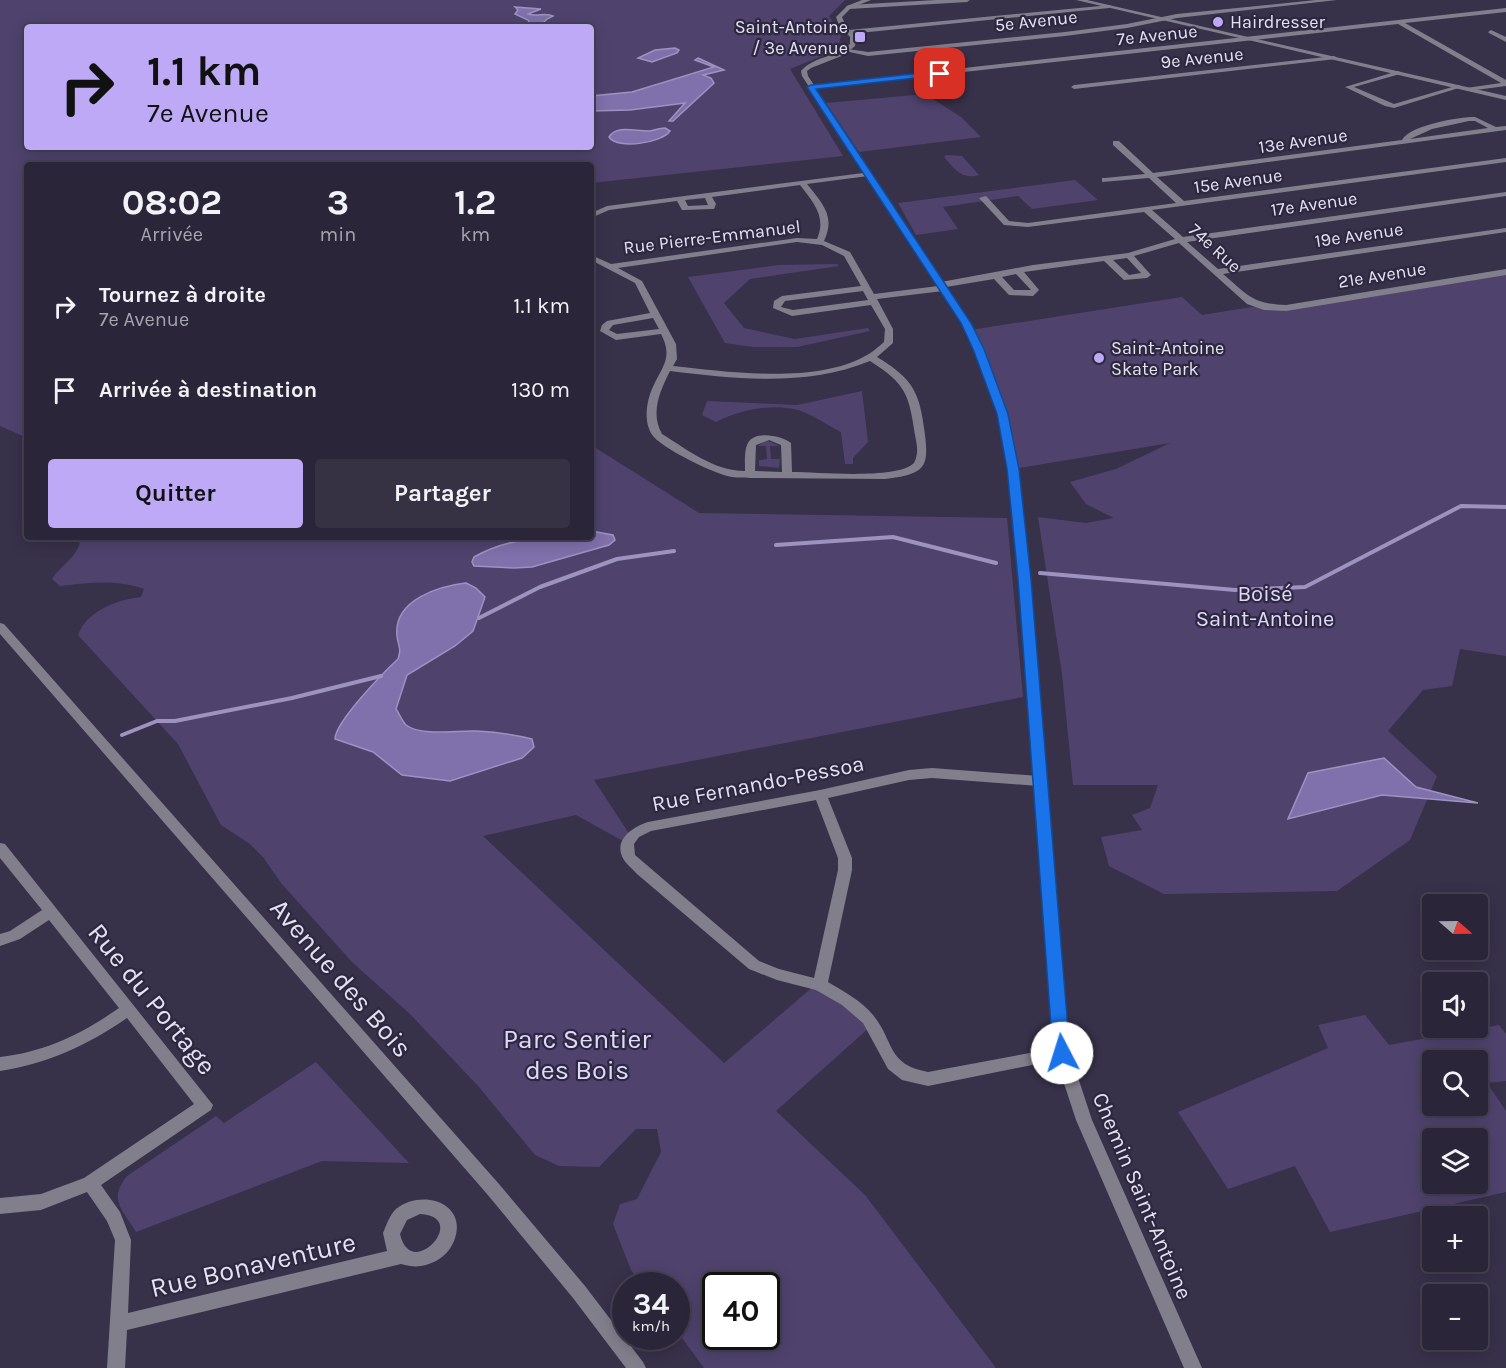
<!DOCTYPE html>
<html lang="fr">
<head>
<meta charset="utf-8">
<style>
	:root { --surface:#2a2538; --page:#363143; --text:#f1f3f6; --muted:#a5a5ae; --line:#464253; --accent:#bda9f5 }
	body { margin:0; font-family:Karla,sans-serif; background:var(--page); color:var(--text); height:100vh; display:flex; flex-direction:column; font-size:22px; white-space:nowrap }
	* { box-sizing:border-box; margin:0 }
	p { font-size:20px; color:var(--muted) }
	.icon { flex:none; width:33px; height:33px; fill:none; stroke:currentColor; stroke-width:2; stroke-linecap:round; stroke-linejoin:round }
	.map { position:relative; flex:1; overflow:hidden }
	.sheet { position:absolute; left:24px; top:162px; width:570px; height:378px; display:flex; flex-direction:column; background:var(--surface); border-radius:6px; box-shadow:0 3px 15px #0003,0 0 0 2px var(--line) }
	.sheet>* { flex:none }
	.guide { position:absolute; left:24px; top:24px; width:570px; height:126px; border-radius:6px; box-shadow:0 3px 15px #0003,0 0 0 2px var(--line); background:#bda9f5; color:#111; overflow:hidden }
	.needle { width:39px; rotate:110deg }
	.controls { position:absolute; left:1422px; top:894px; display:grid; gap:12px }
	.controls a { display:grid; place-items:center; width:66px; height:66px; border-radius:6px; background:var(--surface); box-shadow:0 3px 15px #0003,0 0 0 2px var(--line); font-size:30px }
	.speed { position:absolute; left:612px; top:1272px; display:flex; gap:12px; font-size:30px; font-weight:700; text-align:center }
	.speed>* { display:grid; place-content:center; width:78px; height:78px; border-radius:50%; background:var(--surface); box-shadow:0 3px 15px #0003,0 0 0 2px var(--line); line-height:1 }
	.speed small { font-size:15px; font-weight:400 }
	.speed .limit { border:3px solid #111; border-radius:9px; background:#fff; color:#111 }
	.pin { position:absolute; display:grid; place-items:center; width:51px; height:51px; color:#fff; margin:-26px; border-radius:12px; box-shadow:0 3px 9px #0006 }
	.me { position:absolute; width:66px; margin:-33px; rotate:355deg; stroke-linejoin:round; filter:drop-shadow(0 0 4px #0008) }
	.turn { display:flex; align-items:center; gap:21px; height:126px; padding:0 24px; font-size:27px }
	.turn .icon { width:78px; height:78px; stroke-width:2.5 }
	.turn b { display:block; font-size:42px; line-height:51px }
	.eta { display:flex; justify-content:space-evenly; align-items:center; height:102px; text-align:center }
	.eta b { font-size:36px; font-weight:700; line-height:42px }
	.action { display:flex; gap:12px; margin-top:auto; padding:12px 24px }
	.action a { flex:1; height:69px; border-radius:6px; background:var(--accent); color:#111; font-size:24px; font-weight:700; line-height:69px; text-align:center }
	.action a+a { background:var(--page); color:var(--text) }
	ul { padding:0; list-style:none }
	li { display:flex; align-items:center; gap:18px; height:84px; padding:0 24px }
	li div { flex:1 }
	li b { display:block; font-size:22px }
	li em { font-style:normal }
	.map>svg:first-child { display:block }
</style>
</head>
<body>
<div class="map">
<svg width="1506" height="1368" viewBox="0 0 1506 1368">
	<rect width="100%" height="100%" fill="#38314a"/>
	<path fill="#4f436e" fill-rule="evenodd" d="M0,0h845l-16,16 12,20 -4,14 -47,19 53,87 -252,27v-18h-564v273l-27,-12zM27,27h564v120h-564z
		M925,94l36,23 20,20 -122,15 -33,-49z
		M946,155l16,1 17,19c-18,5 -24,-6 -35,-18z
		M1075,180l23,20 -66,9 -14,-13 -75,11 15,22 -42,6 -18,-32z
		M837,264l2,2 -89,13 -26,24 20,25 51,11 73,-11 2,3 -73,16h-44l-28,-4 -37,-66 91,-12z
		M1506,274v382l-46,-7 -8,37 -29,4 -35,41 49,45 -27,64 -73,51 -173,3 -55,-28 -8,-29 41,-7 -10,-15 18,-7 8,-23h-85l-11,-111 -24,-157 48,6 28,-5 -28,-14 -16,-22 46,-13 54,-26 -157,26c-9,-48 -18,-99 -49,-138l218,-34 20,18 56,-9 14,2z
		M862,391l6,51 -15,16v6h-8l-4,-32c-14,-7 -32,-20 -47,-23 -27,-5 -54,1 -78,13l-14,-7 5,-14 90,4z
		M767,440l12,6h-9l1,13h9l-1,9 -20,-2v-6l8,-1 -1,-13h-8z
		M591,445l108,68 308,5 16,179 -429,83 36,55 -7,6 -47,-26 -93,21 241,227 91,-78 56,41 -95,85 89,84 131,173h-292l-27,-37 -1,-45 -33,-1 -12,-15 -18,-46 7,-20 17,-5 24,-47 -4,-23h-21l-37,38 -40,-1 -24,-11 -56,-68 -69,-73 -58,-52 -71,-79 -18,-26 -13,-13 -29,-19 -43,-81 -100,-109c9,-24 38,-35 63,-38l3,-8c-29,-10 -55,-6 -84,-3l-8,-7c9,-14 23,-20 28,-36l-14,-6h525zM716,1286h50v50h-50z
		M1365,1015l24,30 110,-20 7,9v47l-19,2 19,28v81l-176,40 -35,-66 -67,23 -50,-77 150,-64 -10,-23zM1432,1060h46v46h-46zM1432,1138h46v46h-46z
		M316,1062l93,101 -87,-2 -186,71c-14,-23 -28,-32 -9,-56l89,-60 8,7z"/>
	<path fill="#8070ab" stroke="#9e92c0" stroke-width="1.5" d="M515,7l26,2 -13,5c9,3 17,-2 25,2l-6,3 -8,8h-7l-4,-7 -13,-6 3,-4z
		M675,48l4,2 -2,3 -25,9 -14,-4 17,-8z
		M698,58l26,12 -21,5 8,3 3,5 -41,38h-4l16,-18 -55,7 -39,1v-15l41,-4 82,-25 -19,-7z
		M665,128l5,3c-8,12 -53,19 -61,6 8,-13 28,-5 41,-6 5,-1 10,-3 15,-3z
		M591,531l22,4 2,5 -6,5 -77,22 -18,1 -40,-2 -2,-4 2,-5c37,-21 75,-20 117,-20z
		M466,583l10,5 9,9 -12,34 -18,15 -48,29 -11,34c3,4 6,12 10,16 16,12 51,5 70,6 19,1 37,3 56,8l2,8 -12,11 -72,23 -48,-6 -29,-23 -38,-13c0,-17 49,-67 63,-80 4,-11 0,-13 -1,-23 -4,-36 42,-50 69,-53z
		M1384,758l32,29 62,16 -96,-8 -94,24 20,-46z"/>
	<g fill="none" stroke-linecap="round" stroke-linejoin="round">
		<path stroke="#9e92c0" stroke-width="4" d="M776,545l117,-8 103,26
			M1040,573l195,17 70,-3 156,-81 45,1
			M479,618l61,-31 77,-28 57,-8
			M122,735l35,-14h18l117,-23 89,-22"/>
		<path fill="#827f8c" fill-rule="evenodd" d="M936,0h34l-3,2 -118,7 -3,-2 3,-2z
			M1316,0h21l-160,18 -50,10 -62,8 -197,20 -23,-5 3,-2 20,3 197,-20 62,-8 50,-10z
			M1111,5l-2,3 -260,26 -3,-2 3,-2z
			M1506,8v4l-101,11 101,57v6l-38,5 -2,-1v-2l35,-5 -103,-59 -587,65 -3,-2 3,-2z
			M1491,30l15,7v5l-17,-9 -1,-1z
			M1334,56l2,1v2l-262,30 -3,-2 3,-2z
			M1398,71l2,1v2l-46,13 40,17 65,-19 3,2 -68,21 -9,-2 -40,-19z
			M1475,117l21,10 10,-1v4l-349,47 27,24 322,-43v4l-354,48 31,27 323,-45v4l-319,46 31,27 288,-41v4l-283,42c25,21 29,30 63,31l220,-36v6l-220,36 -22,-1 -17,-6 -68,-61 -45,13 17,19 -4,3 -23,2 -20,-19 -80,11 15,18 -6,6 -24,-1 -15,-16 -48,8v3l-3,1 -66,8 16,30v14l-16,14c13,8 27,17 35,30 8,13 10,27 12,41 6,40 2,46 -39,51l-135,-1c-6,-1 -12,0 -18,-1 -16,-2 -68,-28 -78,-40 -11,-12 -8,-34 -2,-48 9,-22 22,-30 9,-55l-45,6 -16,-9 2,-6 5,-4 43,-8 -15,-30 -44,-23v-5l20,9 186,-26 20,1c10,-22 -4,-37 -17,-54l-88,12 4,7 -2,5h-3l-26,1h-3l-5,-9 -68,9 -18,8v-5l16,-7 264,-34v4h-3l-61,8c15,19 29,32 17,57l26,11 24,42 64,-8v-3l3,-1 92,-17 95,-12 47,-14 -31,-27 -116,15 -24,-2 -25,-27 7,-2 23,25 19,2 148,-20 -27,-25 -47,4v-4h3l40,-4 -32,-29v-4h6l34,32 249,-33c8,-15 57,-23 73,-23zM1469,121h6l13,7 -78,11 22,-10zM705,198l3,7 -20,1 -3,-6zM797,242l25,3 22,11 17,30 -79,10 -8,5 -1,7 19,8 79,-11 14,24 -1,13c-6,5 -12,11 -19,14 -49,28 -137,16 -192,10l4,-7 -1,-15 -34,-63 -24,-13zM1127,258l14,15 -12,2 -16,-15zM1016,274l15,16h-17l-12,-13zM863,291l5,9 -75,10 -12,-3 4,-6zM653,318l6,11 -42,5 -8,-4 4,-5zM870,361c36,23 39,33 45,74 2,10 4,18 -1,28 -17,17 -96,9 -122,9l-1,-29c-9,-7 -36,-13 -43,0 -4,7 -3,20 -3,28 -31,0 -57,-21 -83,-37 -12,-21 -2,-43 8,-63 67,8 136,16 200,-10zM769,440l12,5 1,27 -27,-1 1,-26z
			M932,768l107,8 5,2 1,3 -1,3 -5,2 -107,-8 -23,2 -81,18 24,60v12l-24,112c15,9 34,19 45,33 22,27 13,49 55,57l134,-25 5,1 3,5 -3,5 -139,28 -26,-6 -14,-11 -25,-46 -21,-18 -26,-15 -39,-10 -28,-11 -112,-95c-4,-5 -10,-9 -13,-14 -12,-19 8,-33 24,-38l172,-32 89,-20zM816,800l22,58v12l-24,108 -35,-9 -20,-8 -124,-106 -1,-11 5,-7 12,-6z
			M0,843l5,1 208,261 -2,5 -110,75 19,27 11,28 -3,73 259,-62 -4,-18c3,-7 7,-19 13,-24 26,-21 73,-6 58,32 -4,9 -9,15 -18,20 -12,6 -21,7 -35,3l-274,66 -2,38h-18l8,-128 -8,-19 -20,-29 -46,18 -41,4v-16l41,-4 43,-16 110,-74 -67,-86c-39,27 -80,46 -127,53v-14c45,-5 82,-23 119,-49l-70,-88 -29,19 -20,7v-12l10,-3 32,-21 -42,-52zM420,1214c51,2 -9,69 -20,20l7,-14z"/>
		<path fill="#827f8c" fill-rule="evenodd" d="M862,0h9l-20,8 -9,9 3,7 11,13 -1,9 -11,9 -33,13 -4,3 1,5 162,247 14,26 24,65 10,55 12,110 40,474 22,67 110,248h-18l-108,-248 -22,-67 -36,-474 -10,-110 -10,-55 -24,-65 -12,-26 -160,-247 -1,-5c13,-15 34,-13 49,-27v-7l-11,-12 -3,-8 11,-11z
			M1076,0h11l419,96v4z
			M0,623l4,1 495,560 86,102 58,76 3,6h-20l-53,-70 -86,-104 -487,-560z"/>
	</g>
	<path fill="#1a73e8" stroke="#114b97" stroke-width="1.5" d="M940,71l3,1v3l-127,14 155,234 13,26 24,65 11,55 12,110 39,474 -2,5 -6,2 -7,-2 -2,-5 -35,-474 -11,-110 -10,-55 -24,-65 -12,-26 -154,-236 4,-2z"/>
	<g fill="#bda9f5" stroke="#2e2740" stroke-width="2">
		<circle cx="1218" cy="22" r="6"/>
		<rect x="854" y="31" width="12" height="12" rx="3"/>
		<circle cx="1099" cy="358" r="6"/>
	</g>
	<g text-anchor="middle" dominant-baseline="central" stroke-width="4.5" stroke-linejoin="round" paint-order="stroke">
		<g font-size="18" fill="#e4e1f1" stroke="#2e2740">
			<text transform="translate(1036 21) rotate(-6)">5e Avenue</text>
			<text transform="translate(1157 35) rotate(-6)">7e Avenue</text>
			<text transform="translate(1202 58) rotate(-6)">9e Avenue</text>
			<text transform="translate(1303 141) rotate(-8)">13e Avenue</text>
			<text transform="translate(1238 181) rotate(-8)">15e Avenue</text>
			<text transform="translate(1314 204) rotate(-8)">17e Avenue</text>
			<text transform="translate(1359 235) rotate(-8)">19e Avenue</text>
			<text transform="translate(712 237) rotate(-7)">Rue Pierre-Emmanuel</text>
			<text transform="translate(1215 248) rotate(42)">74e Rue</text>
			<text transform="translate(1382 275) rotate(-9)">21e Avenue</text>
		</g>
		<g font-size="18" fill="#e4e1f1" stroke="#2e2740" text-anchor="start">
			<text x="1230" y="22">Hairdresser</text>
			<text x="848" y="27" text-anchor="end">Saint-Antoine<tspan x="848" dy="21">/ 3e Avenue</tspan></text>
			<text x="1111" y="348">Saint-Antoine<tspan x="1111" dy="21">Skate Park</tspan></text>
		</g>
		<g font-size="22" fill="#e0d8fa" stroke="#2e2740">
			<text x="1265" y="594">Boisé<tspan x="1265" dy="25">Saint-Antoine</tspan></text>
		</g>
		<g font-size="22" fill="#e4e1f1" stroke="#2e2740">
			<text transform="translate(758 784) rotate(-11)">Rue Fernando-Pessoa</text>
			<text transform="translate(1142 1196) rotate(67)">Chemin Saint-Antoine</text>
		</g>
		<g font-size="27" fill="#e4e1f1" stroke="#2e2740">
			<text transform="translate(341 978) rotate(49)">Avenue des Bois</text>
			<text transform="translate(152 999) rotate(51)">Rue du Portage</text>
			<text transform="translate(253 1265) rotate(-13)">Rue Bonaventure</text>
		</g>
		<g font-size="27" fill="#e0d8fa" stroke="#2e2740">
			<text x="577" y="1039">Parc Sentier<tspan x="577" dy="31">des Bois</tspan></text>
		</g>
	</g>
</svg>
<div class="controls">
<a><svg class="needle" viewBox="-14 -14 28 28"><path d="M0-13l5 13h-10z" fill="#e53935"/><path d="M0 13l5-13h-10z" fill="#a5a5ae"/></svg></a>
<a><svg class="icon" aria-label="sound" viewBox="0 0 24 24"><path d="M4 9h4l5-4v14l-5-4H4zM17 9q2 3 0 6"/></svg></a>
<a><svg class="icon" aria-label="search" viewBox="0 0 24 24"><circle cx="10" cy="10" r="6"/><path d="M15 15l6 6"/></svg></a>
<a><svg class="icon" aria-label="layers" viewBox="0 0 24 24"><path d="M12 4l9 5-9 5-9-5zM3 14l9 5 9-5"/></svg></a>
<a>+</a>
<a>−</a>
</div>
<div class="speed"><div>34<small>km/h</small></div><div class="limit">40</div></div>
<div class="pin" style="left:940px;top:74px;background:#d93025"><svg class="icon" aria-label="arrive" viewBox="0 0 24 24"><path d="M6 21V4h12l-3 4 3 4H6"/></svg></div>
<svg class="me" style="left:1062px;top:1053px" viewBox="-20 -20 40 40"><circle r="19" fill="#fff"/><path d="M0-13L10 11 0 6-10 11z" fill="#1a73e8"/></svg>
<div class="guide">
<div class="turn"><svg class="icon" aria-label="right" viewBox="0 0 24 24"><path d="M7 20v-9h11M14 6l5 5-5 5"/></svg><div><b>1.1 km</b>7e Avenue</div></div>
</div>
<section class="sheet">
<div class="eta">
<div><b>08:02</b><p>Arrivée</p></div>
<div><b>3</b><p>min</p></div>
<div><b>1.2</b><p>km</p></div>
</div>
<ul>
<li><svg class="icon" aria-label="right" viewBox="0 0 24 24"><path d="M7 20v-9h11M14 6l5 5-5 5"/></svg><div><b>Tournez à droite</b><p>7e Avenue</p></div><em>1.1 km</em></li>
<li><svg class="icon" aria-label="arrive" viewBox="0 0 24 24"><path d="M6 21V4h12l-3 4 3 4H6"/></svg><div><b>Arrivée à destination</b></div><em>130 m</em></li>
</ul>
<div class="action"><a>Quitter</a><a>Partager</a></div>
</section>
</div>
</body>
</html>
